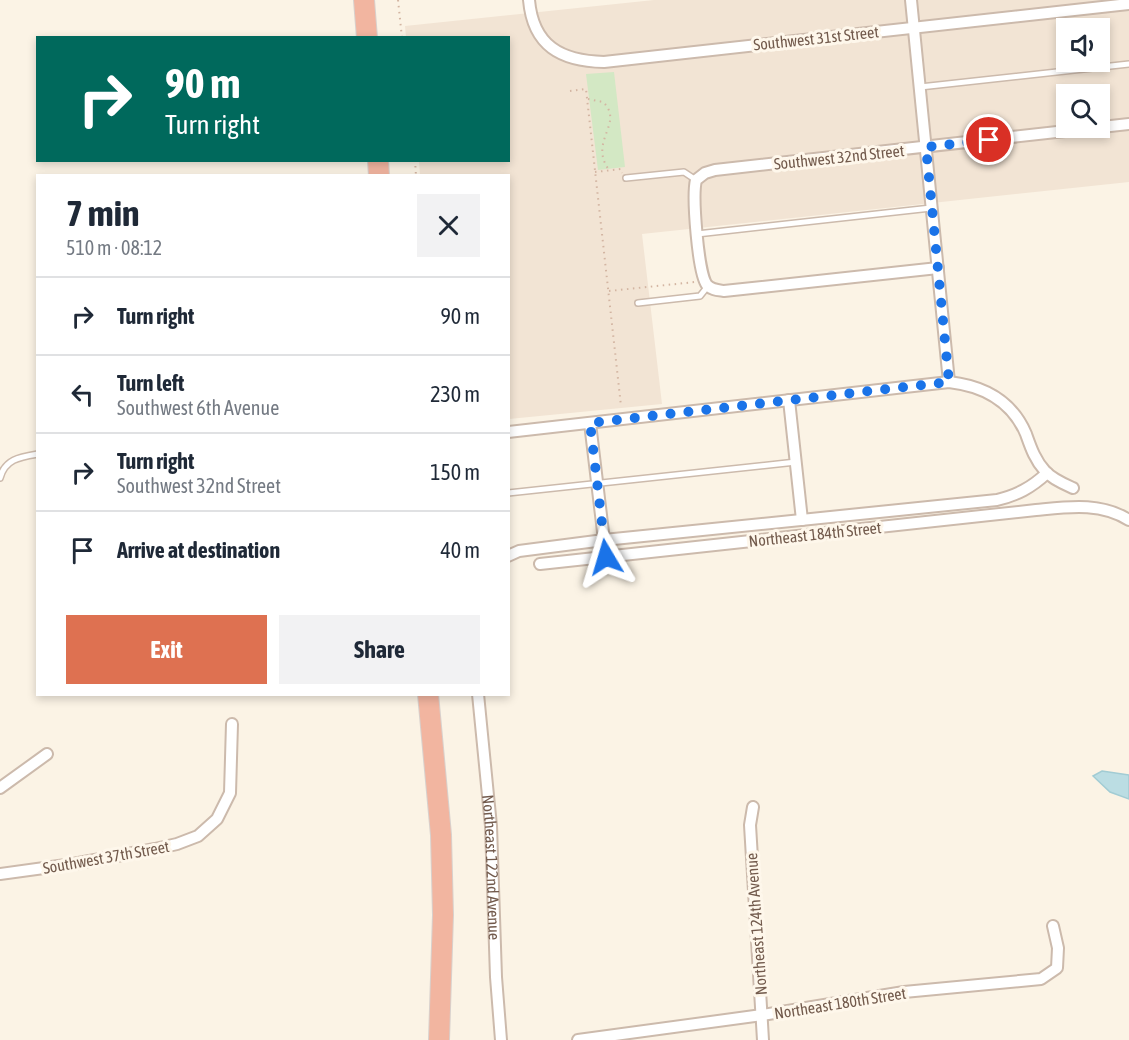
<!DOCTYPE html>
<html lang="en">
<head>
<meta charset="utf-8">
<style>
	:root { --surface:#fff; --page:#f2f2f3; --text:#1f2937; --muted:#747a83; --line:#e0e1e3; --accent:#de7151 }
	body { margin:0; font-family:"Asap Condensed",sans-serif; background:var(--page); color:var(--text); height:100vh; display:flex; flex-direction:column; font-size:22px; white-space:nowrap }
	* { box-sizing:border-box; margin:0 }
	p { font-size:20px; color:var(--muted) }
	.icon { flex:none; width:33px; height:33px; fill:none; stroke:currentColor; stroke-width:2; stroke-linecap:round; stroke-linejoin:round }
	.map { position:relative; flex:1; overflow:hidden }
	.panel { position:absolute; left:36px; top:174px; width:474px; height:522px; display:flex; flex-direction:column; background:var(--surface); border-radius:0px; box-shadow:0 3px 9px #0003 }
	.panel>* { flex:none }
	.banner { position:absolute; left:36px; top:36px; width:474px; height:126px; border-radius:0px; box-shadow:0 3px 9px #0003; background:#00695c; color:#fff; overflow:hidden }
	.fabs { position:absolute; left:1056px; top:18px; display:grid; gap:12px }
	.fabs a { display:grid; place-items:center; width:54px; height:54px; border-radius:0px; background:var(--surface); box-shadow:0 3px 9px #0003; font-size:30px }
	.pin { position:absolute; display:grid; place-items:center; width:51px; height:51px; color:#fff; margin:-26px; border:3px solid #fff; border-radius:50%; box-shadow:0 2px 6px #0007 }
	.me { position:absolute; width:66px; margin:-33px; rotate:353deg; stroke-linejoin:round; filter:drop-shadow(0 0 4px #0008) }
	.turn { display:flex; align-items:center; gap:21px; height:126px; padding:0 30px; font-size:27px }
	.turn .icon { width:78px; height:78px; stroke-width:2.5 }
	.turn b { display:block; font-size:42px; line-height:51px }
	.round { display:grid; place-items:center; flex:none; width:63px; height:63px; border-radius:0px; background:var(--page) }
	.headline { display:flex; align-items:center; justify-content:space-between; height:102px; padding:0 30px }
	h1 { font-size:36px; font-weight:700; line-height:45px }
	.primary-button { display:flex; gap:12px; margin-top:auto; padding:12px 30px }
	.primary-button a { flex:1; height:69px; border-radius:0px; background:var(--accent); color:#fff; font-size:24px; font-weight:700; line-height:69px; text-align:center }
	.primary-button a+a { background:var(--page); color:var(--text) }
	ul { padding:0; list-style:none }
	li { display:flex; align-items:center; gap:18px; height:78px; padding:0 30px; border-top:2px solid var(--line) }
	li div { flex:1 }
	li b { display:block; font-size:22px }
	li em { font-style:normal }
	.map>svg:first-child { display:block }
</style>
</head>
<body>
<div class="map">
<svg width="1129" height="1040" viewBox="0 0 1129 1040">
	<rect width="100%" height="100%" fill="#fbf3e5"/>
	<path fill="#f2e4d4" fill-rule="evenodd" d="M654,0h475v182l-487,52 20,170 -153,15 -1,-243 -88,-1 -1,-14 89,-1v-122l-102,-1 -1,-11zM1066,28h34v34h-34zM1066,94h34v34h-34z"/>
	<path fill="#d3e8c4" d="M614,72l11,95 -27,3 -12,-96z"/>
	<path fill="#bbdde3" stroke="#a2ccd4" stroke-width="1.5" d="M1102,771l27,4v24l-19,-7 -17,-16z"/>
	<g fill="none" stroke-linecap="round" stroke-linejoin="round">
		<defs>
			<path id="lane" d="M920,87l209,-23
				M626,178l58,-6 12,8
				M697,234l234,-26
				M638,303l62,-7 8,-10
				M0,478c5,-19 20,-21 38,-24
				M508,493l288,-31"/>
			<g id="street">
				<path d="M529,0c4,46 32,61 75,62l525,-58"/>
				<path d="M911,0l38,382"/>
				<path d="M938,268l-214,23c-7,-1 -12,-1 -17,-6 -9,-11 -15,-89 -11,-105l9,-7 10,-3 414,-46"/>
				<path d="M789,400l13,120"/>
				<path d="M590,423l16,134"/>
				<path d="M508,432l441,-50c35,4 63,19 77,52 5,14 9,26 19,37 7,8 19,13 28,17"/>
				<path d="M508,556l11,-5 85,-11 393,-40c20,-5 34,-12 50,-27"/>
				<path d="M540,564l496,-54c32,-3 64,-8 93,10"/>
				<path id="s1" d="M478,694l13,132 5,151 5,63"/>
				<path d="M0,788l47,-34"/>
				<path d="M753,807l-3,18 13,215"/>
				<path d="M0,874l73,-10 82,-15 22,-5 21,-8 19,-17 13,-26 2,-69"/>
				<path d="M578,1040l184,-25 142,-23 137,-13 16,-11 1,-20 -5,-22"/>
			</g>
			<path id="highway" d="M364,0l3,38
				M378,160l1,16
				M428,694l13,141 2,80 -4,125"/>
		</defs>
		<use href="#lane" stroke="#ccbaac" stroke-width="8"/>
		<use href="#street" stroke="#ccbaac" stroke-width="14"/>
		<use href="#highway" stroke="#d8d1cd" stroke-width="22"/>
		<path stroke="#d3b5a2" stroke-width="2" stroke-dasharray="1.5 4.5" stroke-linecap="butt" d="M398,0l4,38
			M570,91l16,-2 35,317
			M588,99l15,3c22,21 -15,39 6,68
			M415,160l1,16
			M595,172l26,-3 1,4
			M609,291l86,-9"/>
		<use href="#lane" stroke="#fff" stroke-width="5"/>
		<use href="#street" stroke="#fff" stroke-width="10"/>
		<use href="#highway" stroke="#f2b5a0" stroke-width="20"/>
	</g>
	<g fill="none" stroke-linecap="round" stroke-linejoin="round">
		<path stroke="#1a73e8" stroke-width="10" stroke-dasharray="0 18" d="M606,557l-16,-134 359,-41 -23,-235 63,-7"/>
	</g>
	<g text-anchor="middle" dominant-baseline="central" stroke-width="6" stroke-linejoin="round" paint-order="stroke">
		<g font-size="16" fill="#725a4c" stroke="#fef7eb">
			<text transform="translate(816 38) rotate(-6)">Southwest 31st Street</text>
			<text transform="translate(839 157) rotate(-6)">Southwest 32nd Street</text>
			<text transform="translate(815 534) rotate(-6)">Northeast 184th Street</text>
			<text transform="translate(106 857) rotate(-10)">Southwest 37th Street</text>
			<text stroke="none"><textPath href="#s1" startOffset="174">Northeast 122nd Avenue</textPath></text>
			<text transform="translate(756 924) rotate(-94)">Northeast 124th Avenue</text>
			<text transform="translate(840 1003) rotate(-9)">Northeast 180th Street</text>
		</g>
	</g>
</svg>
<div class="fabs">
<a><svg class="icon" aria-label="sound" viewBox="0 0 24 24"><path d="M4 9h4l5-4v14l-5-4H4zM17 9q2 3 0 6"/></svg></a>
<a><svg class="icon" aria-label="search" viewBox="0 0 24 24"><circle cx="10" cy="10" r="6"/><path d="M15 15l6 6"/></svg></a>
</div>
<div class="pin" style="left:989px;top:140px;background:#d93025"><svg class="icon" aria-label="arrive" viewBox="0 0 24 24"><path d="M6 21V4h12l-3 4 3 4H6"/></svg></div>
<svg class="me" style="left:606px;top:557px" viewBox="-20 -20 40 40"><path d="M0-17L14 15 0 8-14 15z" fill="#1a73e8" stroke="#fff" stroke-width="4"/></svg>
<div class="banner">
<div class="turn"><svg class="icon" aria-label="right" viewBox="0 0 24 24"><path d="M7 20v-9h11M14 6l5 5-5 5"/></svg><div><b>90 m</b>Turn right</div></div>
</div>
<section class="panel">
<div class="headline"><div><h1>7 min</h1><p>510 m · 08:12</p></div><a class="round"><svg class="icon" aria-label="close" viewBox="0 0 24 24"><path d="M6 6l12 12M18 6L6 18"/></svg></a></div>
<ul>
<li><svg class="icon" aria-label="right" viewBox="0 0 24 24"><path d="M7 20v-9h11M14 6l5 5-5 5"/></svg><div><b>Turn right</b></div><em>90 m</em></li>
<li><svg class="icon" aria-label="left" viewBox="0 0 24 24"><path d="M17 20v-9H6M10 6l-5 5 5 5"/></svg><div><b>Turn left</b><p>Southwest 6th Avenue</p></div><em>230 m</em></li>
<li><svg class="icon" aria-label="right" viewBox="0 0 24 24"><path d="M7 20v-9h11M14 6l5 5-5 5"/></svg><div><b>Turn right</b><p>Southwest 32nd Street</p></div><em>150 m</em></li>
<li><svg class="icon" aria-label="arrive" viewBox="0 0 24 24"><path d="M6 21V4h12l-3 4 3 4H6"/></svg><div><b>Arrive at destination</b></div><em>40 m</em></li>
</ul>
<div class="primary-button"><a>Exit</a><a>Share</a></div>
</section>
</div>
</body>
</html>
